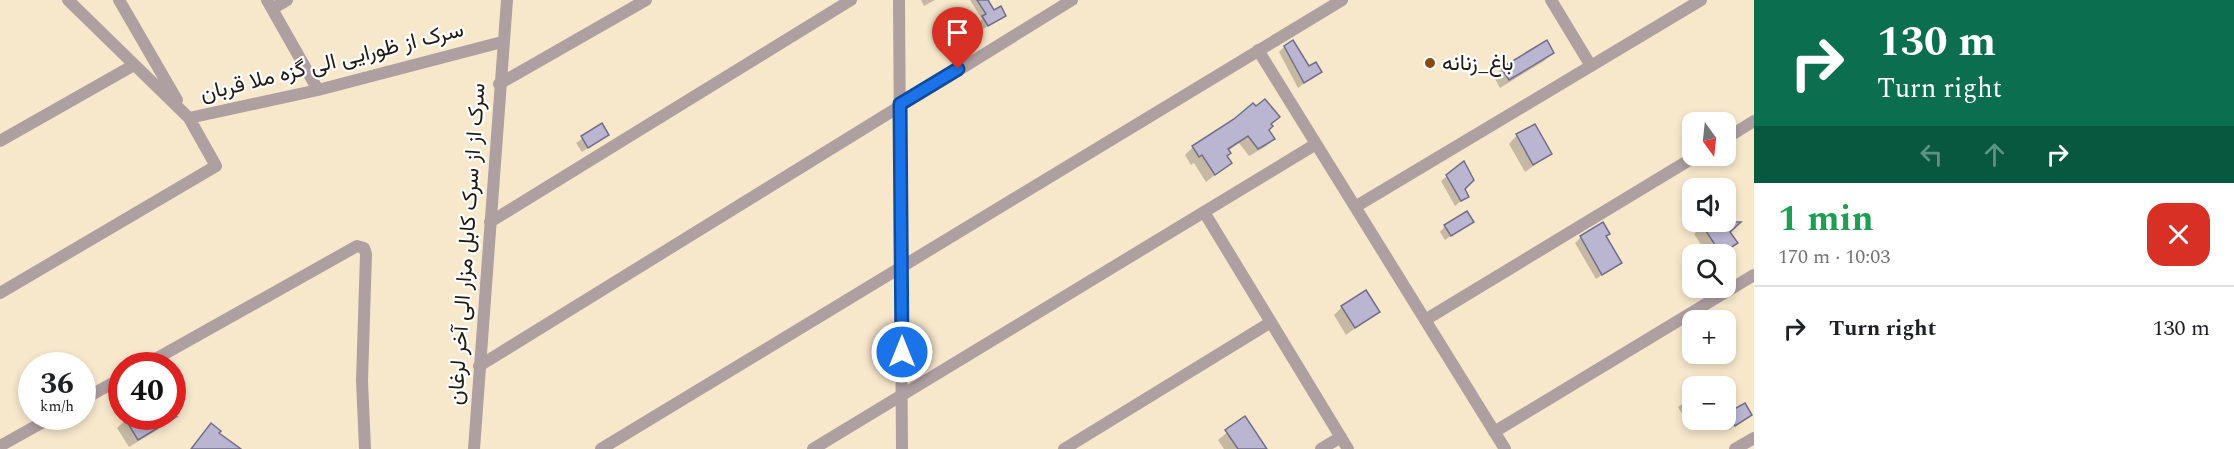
<!DOCTYPE html>
<html lang="en">
<head>
<meta charset="utf-8">
<style>
	:root { --surface:#fff; --page:#f2f2f2; --text:#202124; --muted:#757577; --line:#e0e0e0 }
	body { margin:0; font-family:Spectral,Vazirmatn,serif; background:var(--page); color:var(--text); height:100vh; display:flex; flex-direction:column; font-size:22px; white-space:nowrap }
	* { box-sizing:border-box; margin:0 }
	p { font-size:20px; color:var(--muted) }
	.icon { flex:none; width:33px; height:33px; fill:none; stroke:currentColor; stroke-width:2; stroke-linecap:round; stroke-linejoin:round }
	.map { position:relative; flex:1; overflow:hidden }
	.details { display:flex; flex-direction:column; background:var(--surface); width:480px }
	.details>* { flex:none }
	.hud { background:#0b6e4f; color:#fff; overflow:hidden }
	.needle { width:39px; rotate:165deg }
	.fabs { position:absolute; left:1682px; top:112px; display:grid; gap:12px }
	.fabs a { display:grid; place-items:center; width:54px; height:54px; border-radius:12px; background:var(--surface); box-shadow:0 3px 9px #0003; font-size:30px }
	.speed { position:absolute; left:18px; top:352px; display:flex; gap:12px; font-size:30px; font-weight:700; text-align:center }
	.speed>* { display:grid; place-content:center; width:78px; height:78px; border-radius:50%; background:var(--surface); box-shadow:0 3px 9px #0003; line-height:1 }
	.speed small { font-size:15px; font-weight:400 }
	.speed .limit { border:9px solid #d22; background:#fff; color:#111 }
	.pin { position:absolute; display:grid; place-items:center; width:51px; height:51px; color:#fff; margin:-62px -26px; border-radius:50% 50% 50% 0; rotate:-45deg; box-shadow:0 0 6px #0007 }
	.pin .icon { rotate:45deg }
	.me { position:absolute; width:66px; margin:-33px; rotate:0deg; stroke-linejoin:round; filter:drop-shadow(0 0 4px #0008) }
	.turn { display:flex; align-items:center; gap:21px; height:126px; padding:0 24px; font-size:27px }
	.turn .icon { width:78px; height:78px; stroke-width:2.5 }
	.turn b { display:block; font-size:42px; line-height:51px }
	.lanes { display:flex; align-items:center; height:57px; padding:0 24px; background:#0003; justify-content:center; gap:30px; direction:ltr }
	.lanes .off { opacity:.35 }
	.round { display:grid; place-items:center; flex:none; width:63px; height:63px; border-radius:18px; background:var(--page) }
	.overview { display:flex; align-items:center; justify-content:space-between; height:102px; padding:0 24px }
	h1 { font-size:36px; font-weight:700; line-height:45px; color:#1e9e55 }
	ul { padding:0; list-style:none }
	li { display:flex; align-items:center; gap:18px; height:84px; padding:0 24px; border-top:2px solid var(--line) }
	li div { flex:1 }
	li b { display:block; font-size:22px }
	li em { font-style:normal }
	main { display:flex; flex:1; min-height:0 }
	.map>svg:first-child { display:block }
</style>
</head>
<body>
<main>
<div class="map">
<svg width="1754" height="449" viewBox="0 0 1754 449">
	<rect width="100%" height="100%" fill="#f7e8cc"/>
	<path fill="#0003" d="M921,0h14l-11,6z
		M970,0h16l8,12 10,4 -21,13 -4,-7 3,-3z
		M1284,47l25,21 11,3 -22,17 -19,-36z
		M1552,53l-8,8 -44,27 -6,-11 8,-8z
		M602,125l5,10 -25,17 -6,-9z
		M1270,125l-3,5 7,9 -9,8 -16,9 -10,-13 -11,8 -2,6 4,6 -24,19 -12,-19 -3,2 -6,-10 8,-8z
		M1517,135l33,19 -25,18 -16,-28z
		M1447,176l21,10 -4,4 3,6 -12,10 -14,-25z
		M1725,216l8,10 -5,6 8,11 -14,12h-14l-14,-21 14,-12h17z
		M1472,221l-27,19 -5,-8 5,-6z
		M1605,236l15,27 -24,16 -21,-36 6,-6z
		M1342,307l36,4 -32,24 -12,-20z
		M1692,397v21l-6,3 -8,-14z
		M172,401l8,12 -8,8 -43,26 -12,-19 12,-11h43z
		M1728,415h22l-21,15 -6,-10z
		M1245,418l15,31h-36l-6,-9z"/>
	<path fill="#bab5d1" stroke="#736e88" stroke-width="1.5" d="M977,0h11l6,10 7,-4 5,10 -18,10 -6,-10 4,-2z
		M1293,40l16,26 7,-4 6,10 -18,11 -20,-37z
		M1547,40l7,13 -45,27 -8,-12z
		M1265,99l15,18 -9,7 2,2 -4,4 6,9 -17,10 -10,-13 -20,13 3,4 -4,3 5,7 -17,12 -13,-20 -3,2 -7,-11 42,-27 19,-16 3,3z
		M602,123l7,12 -21,13 -7,-12z
		M1535,124l17,30 -19,11 -17,-31z
		M1464,161l10,19 -9,9 4,8 -8,4 -15,-26z
		M1467,211l7,11 -23,14 -7,-11z
		M1603,222l7,12 -4,2 16,27 -20,12 -22,-39z
		M1700,222h41l-11,10 8,11 -17,11z
		M1366,290l14,22 -25,16 -14,-22z
		M1745,403l7,12 -17,11 -8,-13z
		M1245,416l22,33h-29l-13,-19z
		M124,417h52l-38,23z
		M211,423l10,8 -2,2 22,16h-50z"/>
	<g fill="none" stroke-linecap="round" stroke-linejoin="round">
		<path stroke="#ae9fa1" stroke-width="12" d="M68,0l121,118 129,-28 184,-48
			M119,0l58,100
			M267,0l51,90
			M899,0l3,449
			M1551,0l40,66
			M272,9l15,-9
			M1258,50l247,399
			M499,84l147,-84
			M1725,139l29,-18
			M0,141l134,-76
			M1355,207l346,-207
			M1204,212l144,237
			M490,222l361,-222
			M0,293l216,-127 -27,-48
			M1425,320l271,-164
			M143,366l214,-120 7,2 2,6 -4,127 3,68
			M479,366l593,-366
			M82,400l40,-22
			M1494,432l260,-157
			M0,446l52,-29
			M474,449l33,-449
			M601,449l741,-449
			M813,449l503,-305
			M1064,449l207,-127
			M1321,449l20,-12
			M1735,449l19,-11"/>
	</g>
	<g fill="none" stroke-linecap="round" stroke-linejoin="round">
		<defs>
			<path id="route" d="M902,352l-2,-248 58,-35"/>
		</defs>
		<use href="#route" stroke="#114b97" stroke-width="15"/>
		<use href="#route" stroke="#1a73e8" stroke-width="10"/>
	</g>
	<circle fill="#894a10" stroke="#fff" stroke-width="2" cx="1430" cy="63" r="6"/>
	<g text-anchor="middle" dominant-baseline="central" stroke-width="4.5" stroke-linejoin="round" paint-order="stroke">
		<g font-size="22" fill="#211c12" stroke="#fff">
			<text transform="translate(332 62) rotate(-14)">سرک از ظورایی الی گزه ملا قربان</text>
			<text transform="translate(467 244) rotate(-86)">سرک از از سرک کابل مزار الی آخر لرغان</text>
		</g>
		<g font-size="22" fill="#211c12" stroke="#fff" text-anchor="start">
			<text x="1442" y="63">باغ_زنانه</text>
		</g>
	</g>
</svg>
<div class="fabs">
<a><svg class="needle" viewBox="-14 -14 28 28"><path d="M0-13l5 13h-10z" fill="#e53935"/><path d="M0 13l5-13h-10z" fill="#757577"/></svg></a>
<a><svg class="icon" aria-label="sound" viewBox="0 0 24 24"><path d="M4 9h4l5-4v14l-5-4H4zM17 9q2 3 0 6"/></svg></a>
<a><svg class="icon" aria-label="search" viewBox="0 0 24 24"><circle cx="10" cy="10" r="6"/><path d="M15 15l6 6"/></svg></a>
<a>+</a>
<a>−</a>
</div>
<div class="speed"><div>36<small>km/h</small></div><div class="limit">40</div></div>
<div class="pin" style="left:958px;top:69px;background:#d93025"><svg class="icon" aria-label="arrive" viewBox="0 0 24 24"><path d="M6 21V4h12l-3 4 3 4H6"/></svg></div>
<svg class="me" style="left:902px;top:352px" viewBox="-20 -20 40 40"><circle r="17" fill="#1a73e8" stroke="#fff" stroke-width="3"/><path d="M0-11L8 9 0 5-8 9z" fill="#fff"/></svg>
</div>
<section class="details">
<div class="hud">
<div class="turn"><svg class="icon" aria-label="right" viewBox="0 0 24 24"><path d="M7 20v-9h11M14 6l5 5-5 5"/></svg><div><b>130 m</b>Turn right</div></div>
<div class="lanes"><svg class="icon off" aria-label="left" viewBox="0 0 24 24"><path d="M17 20v-9H6M10 6l-5 5 5 5"/></svg><svg class="icon off" aria-label="ahead" viewBox="0 0 24 24"><path d="M12 20V5M6 11l6-6 6 6"/></svg><svg class="icon" aria-label="right" viewBox="0 0 24 24"><path d="M7 20v-9h11M14 6l5 5-5 5"/></svg></div>
</div>
<div class="overview"><div><h1>1 min</h1><p>170 m · 10:03</p></div><a class="round" style="background:#d93025;color:#fff"><svg class="icon" aria-label="close" viewBox="0 0 24 24"><path d="M6 6l12 12M18 6L6 18"/></svg></a></div>
<ul>
<li><svg class="icon" aria-label="right" viewBox="0 0 24 24"><path d="M7 20v-9h11M14 6l5 5-5 5"/></svg><div><b>Turn right</b></div><em>130 m</em></li>
</ul>
</section>
</main>
</body>
</html>
